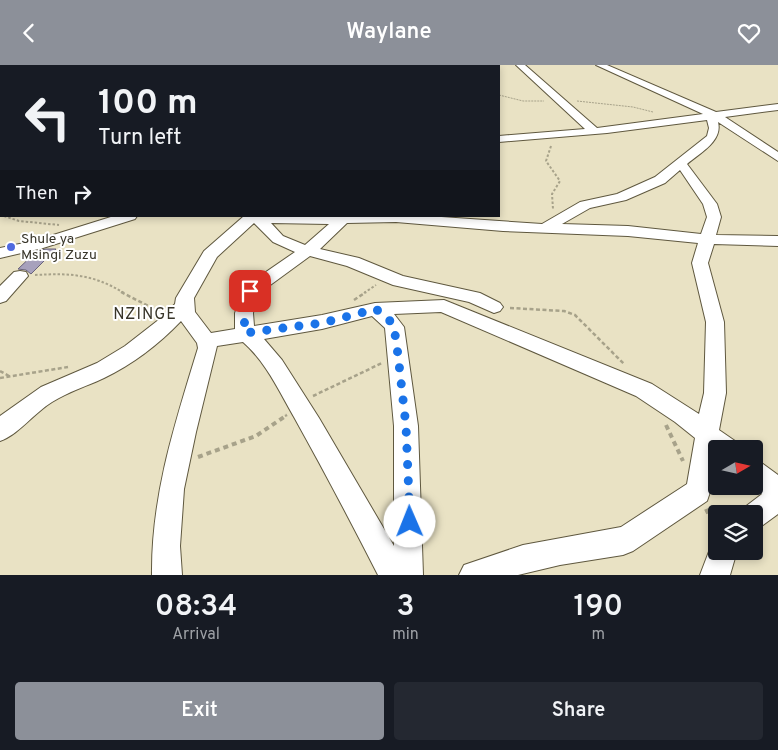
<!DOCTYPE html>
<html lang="en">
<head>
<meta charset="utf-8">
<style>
	:root { --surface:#171b24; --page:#242831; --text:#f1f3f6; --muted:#9ea1a6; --accent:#8c9099 }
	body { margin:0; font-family:Overpass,sans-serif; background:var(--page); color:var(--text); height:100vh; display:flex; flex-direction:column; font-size:19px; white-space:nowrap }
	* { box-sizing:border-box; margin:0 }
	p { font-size:16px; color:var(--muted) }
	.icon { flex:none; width:28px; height:28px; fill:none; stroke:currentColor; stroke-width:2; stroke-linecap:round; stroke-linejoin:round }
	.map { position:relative; height:510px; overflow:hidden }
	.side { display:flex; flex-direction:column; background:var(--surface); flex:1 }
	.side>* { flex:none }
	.guide { position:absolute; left:0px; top:0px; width:500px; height:152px; box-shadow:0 2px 8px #0003; background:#171b24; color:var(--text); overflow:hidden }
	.needle { width:32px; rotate:81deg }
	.buttons { position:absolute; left:708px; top:375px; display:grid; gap:10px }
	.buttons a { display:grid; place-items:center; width:55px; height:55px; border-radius:5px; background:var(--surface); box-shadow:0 2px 8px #0003; font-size:25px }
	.pin { position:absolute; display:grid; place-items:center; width:42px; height:42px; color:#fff; margin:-21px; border-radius:10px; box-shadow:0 2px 8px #0006 }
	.me { position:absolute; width:55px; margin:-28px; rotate:359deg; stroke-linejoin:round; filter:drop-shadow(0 0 4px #0008) }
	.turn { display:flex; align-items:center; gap:18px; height:105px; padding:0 15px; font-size:22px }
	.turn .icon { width:65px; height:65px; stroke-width:2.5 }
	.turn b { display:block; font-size:35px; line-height:42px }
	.then { display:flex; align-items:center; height:48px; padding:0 15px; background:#0003; gap:10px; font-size:19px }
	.eta { display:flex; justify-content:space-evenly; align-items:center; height:85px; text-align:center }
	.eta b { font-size:30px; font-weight:600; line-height:35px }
	.cta { display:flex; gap:10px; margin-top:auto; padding:10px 15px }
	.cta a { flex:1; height:58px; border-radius:5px; background:var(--accent); color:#fff; font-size:20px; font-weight:600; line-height:58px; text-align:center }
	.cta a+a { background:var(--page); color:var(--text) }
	header { display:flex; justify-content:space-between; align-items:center; height:65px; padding:0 15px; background:var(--accent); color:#fff; font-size:22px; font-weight:600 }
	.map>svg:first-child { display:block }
</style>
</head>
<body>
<header><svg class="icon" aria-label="back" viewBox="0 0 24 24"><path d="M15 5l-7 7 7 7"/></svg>Waylane<svg class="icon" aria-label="heart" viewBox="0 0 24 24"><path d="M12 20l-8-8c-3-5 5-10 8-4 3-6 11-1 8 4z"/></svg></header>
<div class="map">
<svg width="778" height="510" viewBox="0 0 778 510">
	<rect width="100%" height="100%" fill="#e9e2c4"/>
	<path fill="#a7a1bc" stroke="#68627b" d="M46,184h10l-25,25 -5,-4 -8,-1 19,-18z"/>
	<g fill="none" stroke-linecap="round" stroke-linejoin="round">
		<defs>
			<path id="minor" d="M54,0h8v1h-8z
				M166,0h8v1h-8z
				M247,0h8v1h-8z
				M361,0h8v1h-8z
				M516,0h9l72,63 106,-14 -107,-49h11l109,47 62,-8v6l-53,7 53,35v9l-60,-39c5,19 -18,31 -31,42l30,40 4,13 -5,18 62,1v10l-64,-2 -6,19 16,59 2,71 -7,37 16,11 3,8h-22l-1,28 -8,24 -74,50 -10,4 -63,10 -42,10h-59l5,-10 59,-20 98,-18 66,-43 8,-46 -20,-16 -39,-26 -195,-84 -47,2 10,13 14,99 5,149h-45c-27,-53 -55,-106 -84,-158 -15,-26 -28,-55 -51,-75l-26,4 -21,86 -12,57 -4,57 2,29h-30c-1,-79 23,-152 46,-227l-1,-5 -16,-22c-22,23 -48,43 -77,57 -17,8 -36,14 -52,24 -18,11 -34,33 -52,39v-25l41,-29 56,-24 28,-17 36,-28 14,-14 1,-6 28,-47 40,-35h183l115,8 38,-22 37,-8 38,-17 52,-41 2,-8 -2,-8 -100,13 -108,9v-6l86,-7zM680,105l23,34 4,13 -6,17 -73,-8 -66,-2 28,-16 36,-8 39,-17zM396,157l107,9 125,5 70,7 -6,20 14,59 -2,71 -5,21 -47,-30 -208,-84 -69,3 -53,12 -68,11 -1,-13 5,-19 52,-38 37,10 46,19 76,17 25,11 6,-2 3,-4 -3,-4 -20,-10 -77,-17 -44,-18 -39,-9 27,-26zM254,158l19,19 22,10 -51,35 -9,26v16l-24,4 -16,-21 -1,-14 23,-41zM271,158l58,1 -24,21 -22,-9zM372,251l13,12 9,98v120l-75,-128 -37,-58 -18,-21 58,-10z
				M0,20h1v6h-1z
				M0,80h1v6h-1z
				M0,127h1v8h-1z
				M114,151h23l-2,3 -92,29 -43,10v-10l34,-7z
				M20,206l6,1 2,4 -22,25 -6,2v-17l14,-14z
				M754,395l9,4 15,11v39l-15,11 -9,4v-15h-13l4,-7 17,-13 -10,-8z
				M716,475v11h21l-7,24h-30l13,-34z"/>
		</defs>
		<use href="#minor" stroke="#5f583f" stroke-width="2"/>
		<path stroke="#a7a28a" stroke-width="1" stroke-dasharray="2 1" stroke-linecap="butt" d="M423,0l4,1
			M499,30l24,6h21
			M577,36l56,6 20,5"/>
		<path stroke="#a7a28a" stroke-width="2" stroke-dasharray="2.5 2" stroke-linecap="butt" d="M551,81l-5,15 14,20 -8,13 1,15
			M4,151l15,5 40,4
			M35,210c35,-2 58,-1 89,18
			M364,228l12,-8"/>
		<path stroke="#a7a28a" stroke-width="2.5" stroke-dasharray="4 2.5" stroke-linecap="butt" d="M121,227l37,19
			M354,235l12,-8
			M510,243l54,3 11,4 50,50
			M0,306l9,5
			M0,313l68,-11
			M313,331l69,-33
			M285,351l2,-1"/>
		<path stroke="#a7a28a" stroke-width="4" stroke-dasharray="5 4" stroke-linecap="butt" d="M666,360l17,36
			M198,392l58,-21 31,-21
			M706,444l10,21"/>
		<use href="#minor" fill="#fff" fill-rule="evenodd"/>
	</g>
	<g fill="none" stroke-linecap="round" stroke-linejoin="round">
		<path stroke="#1a73e8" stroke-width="9" stroke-dasharray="0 16.2" d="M250,226l-6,22 1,20 77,-10 54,-14 14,12 4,6 4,28 8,71 4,96"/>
	</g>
	<circle fill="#506adf" stroke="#fff" stroke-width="2" cx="11" cy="182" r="5"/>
	<g text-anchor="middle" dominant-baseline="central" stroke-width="4" stroke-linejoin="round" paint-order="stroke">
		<g font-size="14" fill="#383529" stroke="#fff" text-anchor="start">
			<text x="21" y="174">Shule ya<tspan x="21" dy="16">Msingi Zuzu</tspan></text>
		</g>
		<g font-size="16" letter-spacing="1" fill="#383529" stroke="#fff">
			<text x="145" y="250">NZINGE</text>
		</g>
	</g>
</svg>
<div class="buttons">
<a><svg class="needle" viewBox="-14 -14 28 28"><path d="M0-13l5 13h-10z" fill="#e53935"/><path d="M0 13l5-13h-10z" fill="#9ea1a6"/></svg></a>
<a><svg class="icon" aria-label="layers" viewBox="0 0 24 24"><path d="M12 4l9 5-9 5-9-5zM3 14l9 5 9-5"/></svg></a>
</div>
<div class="pin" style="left:250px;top:226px;background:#d93025"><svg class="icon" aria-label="arrive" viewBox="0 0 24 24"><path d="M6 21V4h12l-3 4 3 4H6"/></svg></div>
<svg class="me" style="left:410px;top:457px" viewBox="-20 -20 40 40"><circle r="19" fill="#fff"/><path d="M0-13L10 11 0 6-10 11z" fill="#1a73e8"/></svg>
<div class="guide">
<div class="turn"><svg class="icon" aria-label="left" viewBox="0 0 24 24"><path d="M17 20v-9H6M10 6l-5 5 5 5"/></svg><div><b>100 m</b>Turn left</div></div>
<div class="then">Then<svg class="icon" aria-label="right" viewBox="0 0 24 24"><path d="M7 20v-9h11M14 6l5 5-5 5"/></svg></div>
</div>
</div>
<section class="side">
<div class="eta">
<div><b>08:34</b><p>Arrival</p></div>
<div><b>3</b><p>min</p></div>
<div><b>190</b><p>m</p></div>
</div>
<div class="cta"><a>Exit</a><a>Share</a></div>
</section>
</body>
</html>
